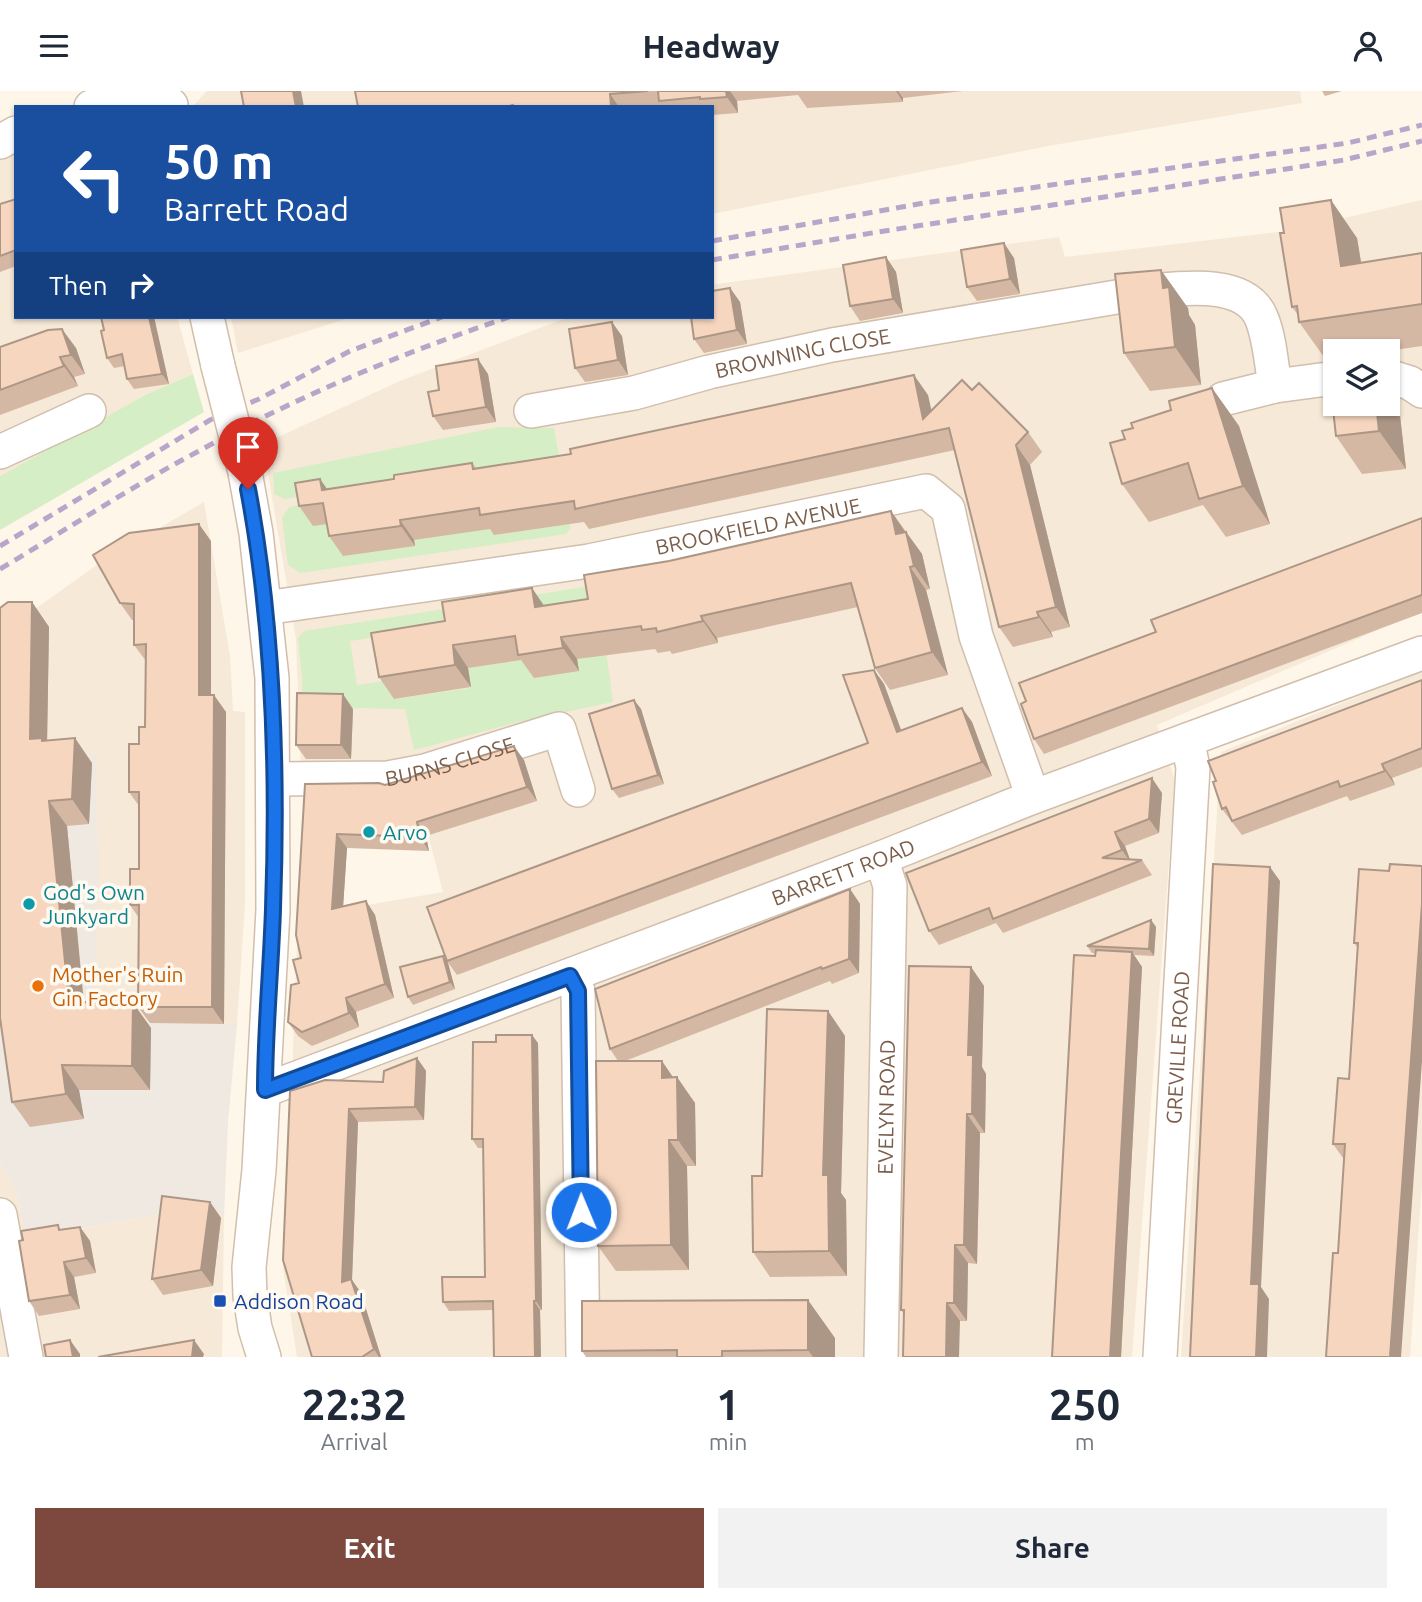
<!DOCTYPE html>
<html lang="en">
<head>
<meta charset="utf-8">
<style>
	:root { --surface:#fff; --page:#f2f2f3; --text:#1f2937; --muted:#747a83; --accent:#7d493e }
	body { margin:0; font-family:Ubuntu,sans-serif; background:var(--page); color:var(--text); height:100vh; display:flex; flex-direction:column; font-size:26px; white-space:nowrap }
	* { box-sizing:border-box; margin:0 }
	p { font-size:23px; color:var(--muted) }
	.icon { flex:none; width:38px; height:38px; fill:none; stroke:currentColor; stroke-width:2; stroke-linecap:round; stroke-linejoin:round }
	.map { position:relative; height:1266px; overflow:hidden }
	.details { display:flex; flex-direction:column; background:var(--surface); flex:1 }
	.details>* { flex:none }
	.banner { position:absolute; left:14px; top:14px; width:700px; height:214px; border-radius:0px; box-shadow:0 2px 5px #0004; background:#1a4fa0; color:#fff; overflow:hidden }
	.controls { position:absolute; left:1323px; top:248px; display:grid; gap:14px }
	.controls a { display:grid; place-items:center; width:77px; height:77px; border-radius:0px; background:var(--surface); box-shadow:0 2px 5px #0004; font-size:35px }
	.pin { position:absolute; display:grid; place-items:center; width:60px; height:60px; color:#fff; margin:-72px -30px; border-radius:50% 50% 50% 0; rotate:-45deg; box-shadow:0 0 7px #0007 }
	.pin .icon { rotate:45deg }
	.me { position:absolute; width:77px; margin:-38px; rotate:359deg; stroke-linejoin:round; filter:drop-shadow(0 0 5px #0008) }
	.turn { display:flex; align-items:center; gap:24px; height:147px; padding:0 35px; font-size:32px }
	.turn .icon { width:91px; height:91px; stroke-width:2.5 }
	.turn b { display:block; font-size:49px; line-height:60px }
	.then { display:flex; align-items:center; height:66px; padding:0 35px; background:#0003; gap:14px; font-size:26px }
	.eta { display:flex; justify-content:space-evenly; align-items:center; height:119px; text-align:center }
	.eta b { font-size:42px; font-weight:700; line-height:49px }
	.primary-button { display:flex; gap:14px; margin-top:auto; padding:14px 35px }
	.primary-button a { flex:1; height:80px; border-radius:0px; background:var(--accent); color:#fff; font-size:28px; font-weight:700; line-height:80px; text-align:center }
	.primary-button a+a { background:var(--page); color:var(--text) }
	header { display:flex; justify-content:space-between; align-items:center; height:91px; padding:0 35px; background:var(--surface); font-size:32px; font-weight:700 }
	.map>svg:first-child { display:block }
</style>
</head>
<body>
<header><svg class="icon" aria-label="menu" viewBox="0 0 24 24"><path d="M4 6h16M4 12h16M4 18h16"/></svg>Headway<svg class="icon" aria-label="person" viewBox="0 0 24 24"><circle cx="12" cy="8" r="4"/><path d="M4 21q1-7 8-7t8 7"/></svg></header>
<div class="map">
<svg width="1422" height="1266" viewBox="0 0 1422 1266">
	<rect width="100%" height="100%" fill="#fef6e9"/>
	<path fill="#f6e9d7" fill-rule="evenodd" d="M207,0h1093l2,12 -254,43 -336,68v-107h-520z
		M16,40v186h161l16,57 -48,21 -145,81v-337z
		M1422,109v411l-265,114 18,56 -43,576h-835l-14,-89 11,-161 -1,-58 5,-132 145,-25 -29,-112 -113,-8 -5,-133 -33,-195 137,-63 166,-63 146,-1v-32l6,-1 341,-47 6,20 223,-26zM1335,261h53v52h-53z
		M231,226h121l-114,36z
		M204,411l26,154 3,55 12,1v191l-8,121 -143,-2 1,-267 -95,8v-129l101,-72z
		M1422,580v511l-12,175h-229l40,-605z
		M0,1071l18,34 8,44 146,-29 52,4 -2,142h-222z"/>
	<path fill="#efe9e2" d="M96,664l2,120 -4,147 143,2 -9,98 -4,93 -52,-4 -147,29 -7,-44 -18,-34v-399z"/>
	<path fill="#d5eec5" fill-rule="evenodd" d="M193,283l11,38 -204,118v-54l145,-81z
		M499,336l55,1 9,50 -230,14 -49,7 -10,-5 -1,-21z
		M309,412l29,20 77,22 -1,-5 79,-12 2,7 75,-11v5l-4,5 -266,39 -12,-8 -6,-47 7,-11z
		M597,494l16,117 -95,20 -104,28 -9,-41 -103,-2v-29l-4,-40 6,-7zM572,536l6,44 -47,-13 -63,10 3,20 -76,11 -4,-19 -34,5 -7,-44 53,-8z"/>
	<g fill="none" stroke-linecap="round" stroke-linejoin="round">
		<defs>
			<g id="minor">
				<path d="M91,16l57,-5 23,3"/>
				<path d="M0,51l16,-9"/>
				<path d="M207,226l11,49"/>
				<path d="M1388,285l22,7 12,8"/>
				<path d="M1223,308l52,-13 60,-8"/>
				<path id="s1" d="M531,320l103,-18 75,-21 123,-27 320,-54c32,-3 93,-11 109,26 9,21 10,46 14,69"/>
				<path d="M0,361l89,-41"/>
				<path d="M245,381l11,61 16,145 1,232 -14,260 -10,97 1,29 5,32 9,29"/>
				<path id="s2" d="M265,517l324,-47 337,-70 22,18 28,127 57,161"/>
				<path id="s3" d="M274,688l114,-1 37,-7 134,-42 19,61"/>
				<path d="M570,885l8,15 5,366"/>
				<path id="s4" d="M265,999l616,-232 152,-61 389,-144"/>
				<path d="M0,1124l26,142"/>
				<path id="s5" d="M881,1266l9,-471 -9,-28"/>
				<path id="s6" d="M1160,1266l33,-590 -6,-27"/>
			</g>
		</defs>
		<use href="#minor" stroke="#d2bead" stroke-width="36"/>
		<use href="#minor" stroke="#fff" stroke-width="33"/>
		<path stroke="#baa5ca" stroke-width="5" stroke-dasharray="10 7" stroke-linecap="butt" d="M712,150l212,-38 424,-60 74,-18
			M712,169l166,-28 466,-72 78,-19
			M0,455l210,-126 49,-21 91,-48 92,-34
			M0,478c66,-39 129,-81 197,-117 101,-56 203,-98 312,-135"/>
		<defs>
			<path id="minor-bridge" d="M218,275l27,106"/>
		</defs>
		<use href="#minor-bridge" stroke="#d2bead" stroke-width="36" stroke-linecap="butt"/>
		<use href="#minor-bridge" stroke="#fff" stroke-width="33"/>
	</g>
	<path fill="#d4b8a4" d="M355,0h608l-60,7v4l-96,6 -9,-13 -61,6 1,12 -26,2v-8h-354z
		M1322,0h20l-17,5z
		M16,108v67l-16,6v-68z
		M1357,147l4,25 61,-10v93l-41,6h-46v6l-9,2 -27,-38 -1,-7 -6,-8z
		M886,166l10,15 7,41 -43,8 -10,-15z
		M1014,167l6,36 -43,7 -10,-14z
		M730,197l10,14 7,42 -43,9 -10,-14z
		M1188,217l1,7 6,10 6,60 -51,6 -26,-38z
		M154,226l15,67 -35,5 -7,-10 -2,-13 -11,2 -7,-10 -3,-28z
		M622,245l6,39 -43,7 -10,-14z
		M0,256l76,1 9,26 -11,3 4,9 -78,29z
		M488,283l8,48 -53,8 -10,-14z
		M1212,297l27,38 31,98 -44,13 -23,-32 -54,17 -27,-38 3,-45 8,-11 38,-18z
		M972,299l56,42 14,20 -12,13 40,162 -19,5 2,5 -40,10 -14,-20 -44,-177 -366,79 -5,-7 -90,13 -4,-6 -76,11 1,6 -72,10 -14,-20 -2,-12 -14,2 -14,-20 21,-27 7,10 67,-10 78,-16 4,5 95,-14 357,-59 3,16z
		M1399,315l7,63 -44,5 -26,-38z
		M891,420l31,43 8,35 -4,1 22,85 -58,15 -15,-22 -17,-61 -141,31 1,5 -46,11 -2,-3 -12,2 -3,-4 -78,10 2,12 -45,7 -13,-18 -53,8 3,19 -77,12 -15,-22 165,-71 44,-7 81,-38z
		M1422,427v95l-378,141 -10,-15 122,-107z
		M211,450v154l15,17 -2,312 -74,-1 -12,-16 1,-89 -9,-13 9,-36v-63l-10,-14 16,-65 1,-66 -12,-16v-25h-2l-12,-17z
		M32,511l17,25 -2,114 45,22 -3,61 -22,2 17,176 49,1 18,25 -1,62h-71l5,29 -54,8 -18,-25z
		M874,579l10,14 17,46 61,-22 10,14 20,54 -535,199 -10,-14 421,-218z
		M1422,589v87l-30,11 3,7 -45,16 -3,-5 -105,39 -20,-26z
		M634,609l7,9 23,75 -45,14 -7,-9z
		M353,618l-2,50h-45l-10,-14z
		M524,669l13,41 -111,35 3,15 -82,-3 -4,59 23,-6 9,14 19,83 -38,14 3,15 -47,19 -14,-10 -10,-14 11,-39 2,-25 4,-174 80,1z
		M1162,702l-3,40 -34,13 5,14h12l10,15 -149,58 -7,-10 -57,22 -10,-14z
		M1422,775l-78,292h-1l-10,-14 16,-65 9,-131 -4,-5 35,-72z
		M850,798l10,15 -1,69 -27,11 -2,-3 -205,80 49,16 21,26 1,63h-9l2,104 -73,1 -18,-25 20,-185 -8,-12z
		M1151,829l5,7 -2,29 -20,-1 8,12 -21,390h-69l44,-404h-4l-5,-7z
		M443,865l5,7 7,26 -42,16 -5,-8z
		M971,876l13,19 -2,81 4,7 -1,59h-5l-3,131 -9,-1 -1,58h-7l-56,-7 -3,-4z
		M828,920l17,25 -4,157 5,7 1,76 -77,1 -17,-25 9,-76z
		M538,952l4,267h-2l1,47h-47l-1,-47 -44,1 -6,-9 42,-25 -2,-129h-5l-6,-9z
		M417,967l9,13 -2,49 -66,2 -6,158 9,13 20,64h-69l-22,-266 93,-9z
		M210,1111l11,16 -8,68 -50,9 -11,-16z
		M80,1136l10,14 6,32 -22,4 6,32 -41,7 -10,-15 -6,-61 38,-10z
		M835,1247v19h-249l-4,-6z"/>
	<path fill="#ac9686" d="M293,0h8l3,16h-8z
		M726,0h4l7,10 1,12 -11,-16z
		M896,0h2l5,7v4z
		M610,3l9,13h-7z
		M1331,109l26,38 11,66 -27,-38z
		M1004,152l10,15 6,36 -10,-15z
		M886,166l10,15 7,41 -10,-14z
		M1161,179l27,38 1,7 6,10 6,60 -26,-38 -12,-59z
		M730,197l10,14 7,42 -10,-14z
		M149,226h5l15,67 -7,-10z
		M612,231l10,14 6,39 -10,-15z
		M62,238l14,19 9,26 -14,-19z
		M60,266l14,20 4,9 -14,-20z
		M478,268l10,15 8,48 -10,-15z
		M914,284l14,20 8,36 -13,-12z
		M1212,297l27,38 31,98 -27,-38z
		M1388,300l11,15 7,63 -27,-38 -3,-27h12z
		M1016,354l14,20 40,162 -14,-20z
		M320,388l14,20 -12,-9z
		M891,420l15,22 -10,1z
		M400,429l14,20 1,6 -14,-20z
		M199,433l12,17v171l-12,-17z
		M906,441l16,22 8,35 -16,-23z
		M910,476l16,23 22,85 -16,-23z
		M532,497l15,22 -12,-3z
		M32,511l17,25 -2,119 -17,-7z
		M1037,521l14,20 2,5 -14,-20z
		M701,525l16,22 1,5 -15,-22z
		M561,546l16,22 2,12 -16,-23z
		M453,554l15,23 3,19 -16,-22z
		M874,579l10,14 23,62 -10,-14z
		M343,603l10,15 -2,50 -10,-14z
		M214,604l12,17 -2,312 -12,-17z
		M634,609l7,9 23,75 -6,-9z
		M962,617l10,14 20,54 -10,-14z
		M75,647l17,25 -3,61 -17,-25z
		M514,655l10,14 13,41 -10,-14z
		M1382,673l10,14 3,7 -10,-14z
		M1152,687l10,15 -3,40 -10,-14z
		M49,710l18,25 19,201 -17,-25z
		M417,731l9,14 3,15 -9,-14z
		M1115,741l10,14 7,19 -10,-15z
		M337,743l10,14 -5,75 -10,-14z
		M1270,776l10,14 -19,406 8,12 -2,58h-11l-5,-73z
		M850,798l10,15 -1,69 -10,-14z
		M366,810l9,14 19,83 -9,-14z
		M1422,813v157l-21,296h-11z
		M1151,829l5,7 -2,29 -5,-7z
		M1132,861l10,15 -21,390h-11z
		M443,865l5,7 7,26 -5,-7z
		M971,876l13,19 -2,81 4,7 -1,59 -13,-19 -4,-59z
		M346,907l10,14 3,15 -10,-14z
		M133,912l18,25 -1,62 -18,-24z
		M828,920l17,25 -4,157 5,7 1,76 -18,-25 -6,-76z
		M532,944l6,8 4,267 -6,-9z
		M417,967l9,13 -2,49 -9,-13z
		M662,970l15,22v-6l18,26 1,63 -18,-26 -16,-62z
		M62,974l17,25 5,29 -18,-25z
		M349,1018l9,13 -6,158 9,13 20,64h-2l-5,-8 -32,-67z
		M967,1023l13,19 -3,131 -13,-19z
		M669,1049l18,26 2,104 -18,-25z
		M210,1111l11,16 -8,68 -12,-16z
		M80,1136l10,14 6,32 -10,-15z
		M955,1154l13,18 -1,58 -13,-18z
		M64,1171l10,15 6,32 -10,-14z
		M808,1209l27,38v19h-22l-5,-7z
		M534,1210l6,9 1,47h-6z
		M947,1212l13,18 -1,36h-13z
		M70,1249l10,14v3h-7z
		M194,1249l10,14 -1,3h-11z"/>
	<path fill="#f6d6bf" stroke="#ac9686" stroke-width="2" d="M241,0h52l3,16h-52z
		M355,0h293l-38,3 1,12 -8,1h-89l-1,-2 -8,2h-147z
		M658,0h68l1,6 -27,2v-2l-41,4z
		M16,108v51l-16,6v-52z
		M1331,109l10,66 81,-13v51l-123,18 -2,-16 -5,1 -12,-74h4l-4,-25z
		M1004,152l6,36 -43,8 -6,-37z
		M886,166l7,42 -43,7 -7,-41z
		M1161,179l2,18 6,-1 6,60 -51,6 -9,-79z
		M730,197l7,42 -43,9 -3,-22h21v-26z
		M101,226h48l13,57 -35,5 -5,-25 -15,4 -6,-27 3,-1z
		M612,231l6,38 -43,8 -6,-39z
		M62,238l9,26 -11,2 4,9 -64,24v-43l48,-17z
		M478,268l8,48 -53,9 -5,-24 11,-2 -3,-24z
		M1335,281v32h41l3,27 -43,5 -7,-63z
		M914,284l9,44 39,-39 10,10 7,-7 49,49 -12,13 40,162 -19,5 2,5 -40,10 -50,-199 -374,81 -1,-8 -94,14 -1,-7 -79,12 1,6 -72,10 -6,-33 -24,3 -4,-23 25,-4 2,11 72,-11v-4l78,-12 1,6 98,-15 -1,-5z
		M1212,297l31,98 -44,13 -11,-36 -66,21 -12,-41 15,-4 -3,-8 11,-3 -2,-5 40,-13 -2,-9z
		M891,420l5,23 10,-2 8,34 -4,1 22,85 -57,16 -24,-85 -150,33 2,5 -46,11 -1,-4 -14,2 -1,-4 -80,11 2,11 -45,7 -3,-19 -62,9 2,20 -76,12 -8,-44 74,-12 -3,-19 90,-14 3,19 53,-8 -4,-24 85,-14z
		M1422,427v77l-388,144 -13,-35 5,-3 -7,-18 137,-51 -5,-12z
		M199,433v171h15l-2,312h-74l1,-102h-9v-36h9v-77h-10v-48h10v-17h6l1,-83 -12,1v-41l-14,-1 -27,-48 36,-22z
		M8,511h24l-2,137 12,-1v3l33,-3 -3,61 -23,2 20,201 64,1 -1,63 -70,-1 4,29 -54,8 -12,-84v-410z
		M874,579l23,62 65,-24 20,54 -535,199 -20,-54 441,-164 -25,-68z
		M1422,589v68l-40,16 3,7 -45,16 -2,-6 -106,40 -6,-14 -4,2 -9,-27 3,-1 -8,-20z
		M297,602l46,1 -2,51h-45z
		M634,609l24,75 -46,14 -23,-75z
		M514,655l13,41 -110,35 3,15 -83,-3 -5,75 34,-8 19,83 -39,14 3,15 -47,19 -14,-10 3,-37 8,-2 -6,-23 8,-2 -5,-23 9,-151 74,-1 6,2z
		M1152,687l-3,41 -34,13 7,18 -20,8 40,2 -149,59 -4,-11 -60,23 -23,-58z
		M1213,773l57,3 -19,417h8l-3,73h-66z
		M1390,773l32,2v38l-32,453h-64l7,-104h5l7,-109h-12l5,-66 11,1 9,-136h-4l5,-74 30,2z
		M850,798l-1,70 -27,10 -1,-2 -211,82 -15,-60z
		M1151,829l-2,29 -62,-3z
		M1096,859l36,2 -22,405h-58l22,-402 21,1z
		M443,865l7,26 -42,15 -8,-30z
		M909,875l62,1 -3,88h5l-1,59h-5l-3,131h-9l-1,58h-7l-1,54h-43l1,-47h-3z
		M767,918l61,2 -5,164h5l1,76 -76,1 -1,-76h10z
		M496,944h36l4,266h-2l1,56h-41l-1,-56 -50,1 -1,-25h43l-2,-138h-11l1,-97h23z
		M417,967l-2,49 -66,2 -7,173 9,-3 23,70 -12,8h-50l-29,-97 7,-169 35,-11 58,2 1,-11z
		M596,970h66v17l15,-1 1,63h-9l2,105 -73,1z
		M162,1105l48,6 -9,68 -49,9z
		M58,1134l1,5 21,-3 6,31 -22,4 6,33 -41,6 -10,-60 4,-1 -2,-9z
		M808,1209v50l-86,1v6h-45v-7l-95,1v-50z
		M70,1249l3,17h-27l-2,-12z
		M194,1249l-2,17h-94z"/>
	<g fill="none" stroke-linecap="round" stroke-linejoin="round">
		<defs>
			<path id="route" d="M248,398c26,138 30,280 25,420 -2,61 -8,121 -8,181l305,-114 8,15 3,221"/>
		</defs>
		<use href="#route" stroke="#114b97" stroke-width="18"/>
		<use href="#route" stroke="#1a73e8" stroke-width="12"/>
	</g>
	<g fill="#0f9aa8" stroke="#fffaf1" stroke-width="2.5">
		<circle cx="369" cy="741" r="7"/>
		<circle cx="29" cy="813" r="7"/>
	</g>
	<circle fill="#e8710a" stroke="#fffaf1" stroke-width="2.5" cx="38" cy="895" r="7"/>
	<rect fill="#1a4fb4" stroke="#fffaf1" stroke-width="2.5" x="213" y="1203" width="14" height="14" rx="3.5"/>
	<g text-anchor="middle" dominant-baseline="central" stroke-width="7" stroke-linejoin="round" paint-order="stroke">
		<g font-size="21" fill="#7b5d4a" stroke="#fffaf1">
			<text stroke="none"><textPath href="#s1" startOffset="278">BROWNING CLOSE</textPath></text>
			<text stroke="none"><textPath href="#s2" startOffset="500">BROOKFIELD AVENUE</textPath></text>
			<text stroke="none"><textPath href="#s3" startOffset="178">BURNS CLOSE</textPath></text>
			<text stroke="none"><textPath href="#s4" startOffset="618">BARRETT ROAD</textPath></text>
			<text stroke="none"><textPath href="#s6" startOffset="310">GREVILLE ROAD</textPath></text>
			<text stroke="none"><textPath href="#s5" startOffset="250">EVELYN ROAD</textPath></text>
		</g>
		<g font-size="21" fill="#0d838f" stroke="#fffaf1" text-anchor="start">
			<text x="383" y="741">Arvo</text>
			<text x="43" y="801">God's Own<tspan x="43" dy="24">Junkyard</tspan></text>
		</g>
		<g font-size="21" fill="#c56008" stroke="#fffaf1" text-anchor="start">
			<text x="52" y="883">Mother's Ruin<tspan x="52" dy="24">Gin Factory</tspan></text>
		</g>
		<g font-size="21" fill="#164399" stroke="#fffaf1" text-anchor="start">
			<text x="234" y="1210">Addison Road</text>
		</g>
	</g>
</svg>
<div class="controls">
<a><svg class="icon" aria-label="layers" viewBox="0 0 24 24"><path d="M12 4l9 5-9 5-9-5zM3 14l9 5 9-5"/></svg></a>
</div>
<div class="pin" style="left:248px;top:398px;background:#d93025"><svg class="icon" aria-label="arrive" viewBox="0 0 24 24"><path d="M6 21V4h12l-3 4 3 4H6"/></svg></div>
<svg class="me" style="left:581px;top:1121px" viewBox="-20 -20 40 40"><circle r="17" fill="#1a73e8" stroke="#fff" stroke-width="3"/><path d="M0-11L8 9 0 5-8 9z" fill="#fff"/></svg>
<div class="banner">
<div class="turn"><svg class="icon" aria-label="left" viewBox="0 0 24 24"><path d="M17 20v-9H6M10 6l-5 5 5 5"/></svg><div><b>50 m</b>Barrett Road</div></div>
<div class="then">Then<svg class="icon" aria-label="right" viewBox="0 0 24 24"><path d="M7 20v-9h11M14 6l5 5-5 5"/></svg></div>
</div>
</div>
<section class="details">
<div class="eta">
<div><b>22:32</b><p>Arrival</p></div>
<div><b>1</b><p>min</p></div>
<div><b>250</b><p>m</p></div>
</div>
<div class="primary-button"><a>Exit</a><a>Share</a></div>
</section>
</body>
</html>
